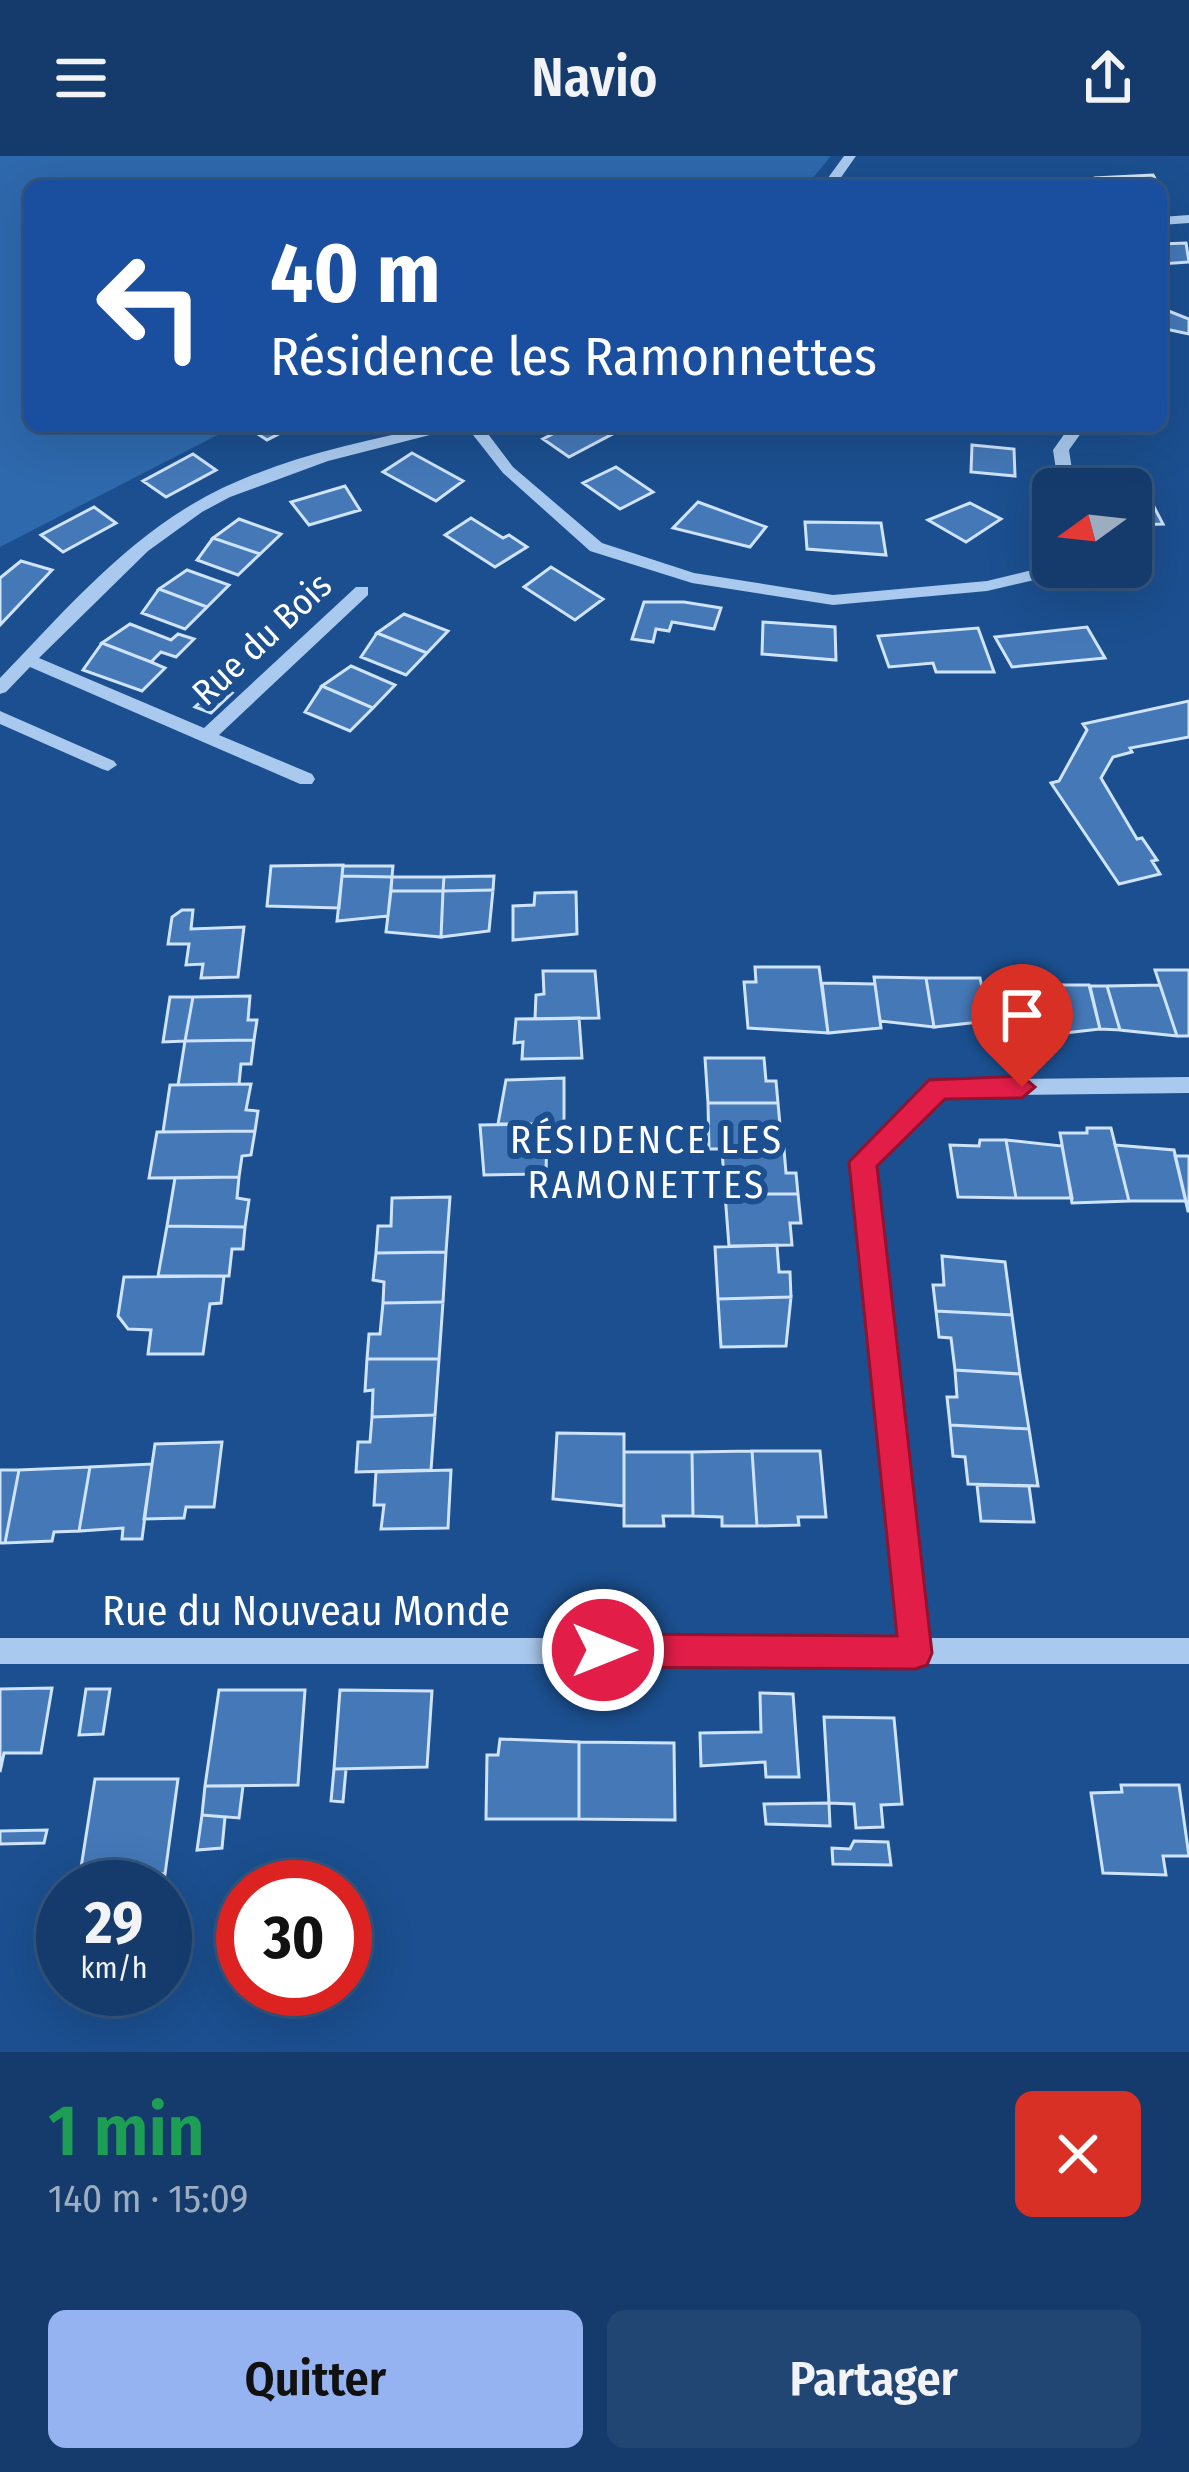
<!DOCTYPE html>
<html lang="fr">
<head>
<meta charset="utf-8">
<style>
	:root { --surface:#143b6b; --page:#214673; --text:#f1f3f6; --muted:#9dadc1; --line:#33557e; --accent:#95b2f1 }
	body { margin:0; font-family:"Fira Sans Condensed",sans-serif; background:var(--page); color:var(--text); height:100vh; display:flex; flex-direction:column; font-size:45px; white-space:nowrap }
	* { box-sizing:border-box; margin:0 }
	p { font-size:39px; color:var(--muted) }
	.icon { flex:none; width:66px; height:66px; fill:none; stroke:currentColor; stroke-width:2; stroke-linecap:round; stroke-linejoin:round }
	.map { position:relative; height:1896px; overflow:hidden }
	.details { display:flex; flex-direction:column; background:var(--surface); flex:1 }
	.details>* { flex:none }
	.guide { position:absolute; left:24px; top:24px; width:1143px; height:252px; border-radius:18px; box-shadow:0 12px 48px #0002,0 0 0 3px var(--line); background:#1a4fa0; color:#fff; overflow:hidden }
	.needle { width:78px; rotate:255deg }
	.buttons { position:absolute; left:1032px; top:312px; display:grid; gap:24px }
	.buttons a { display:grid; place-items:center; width:120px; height:120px; border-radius:18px; background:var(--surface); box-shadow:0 12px 48px #0002,0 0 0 3px var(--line); font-size:60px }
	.speed { position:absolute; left:36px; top:1704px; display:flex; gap:24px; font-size:60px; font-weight:700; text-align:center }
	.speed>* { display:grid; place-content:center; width:156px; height:156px; border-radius:50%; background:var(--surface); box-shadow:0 12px 48px #0002,0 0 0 3px var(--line); line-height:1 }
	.speed small { font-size:30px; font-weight:400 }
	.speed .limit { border:18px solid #d22; background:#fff; color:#111 }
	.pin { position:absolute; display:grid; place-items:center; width:102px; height:102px; color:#fff; margin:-123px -51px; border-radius:50% 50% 50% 0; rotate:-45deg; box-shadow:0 0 12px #0007 }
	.pin .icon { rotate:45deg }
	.me { position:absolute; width:132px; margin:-66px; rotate:90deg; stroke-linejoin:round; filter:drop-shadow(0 0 9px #0008) }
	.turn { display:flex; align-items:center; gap:42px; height:252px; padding:0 48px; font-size:54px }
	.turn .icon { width:156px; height:156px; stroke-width:2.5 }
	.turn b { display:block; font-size:84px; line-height:102px }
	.round { display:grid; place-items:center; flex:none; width:126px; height:126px; border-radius:18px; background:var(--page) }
	.summary { display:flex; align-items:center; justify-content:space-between; height:204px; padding:0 48px }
	h1 { font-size:72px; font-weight:600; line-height:90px; color:#1e9e55 }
	.action { display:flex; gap:24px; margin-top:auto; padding:24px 48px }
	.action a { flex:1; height:138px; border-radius:18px; background:var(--accent); color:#111; font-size:48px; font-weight:600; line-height:138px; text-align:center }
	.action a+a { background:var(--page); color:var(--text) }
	header { display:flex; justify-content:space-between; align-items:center; height:156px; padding:0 48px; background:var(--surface); font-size:54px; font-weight:600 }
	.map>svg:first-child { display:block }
</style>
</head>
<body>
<header><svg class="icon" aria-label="menu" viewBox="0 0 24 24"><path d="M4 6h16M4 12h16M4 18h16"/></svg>Navio<svg class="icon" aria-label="share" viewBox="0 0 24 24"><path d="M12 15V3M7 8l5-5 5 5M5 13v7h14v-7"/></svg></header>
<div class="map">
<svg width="1189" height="1896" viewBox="0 0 1189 1896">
	<rect width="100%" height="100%" fill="#1b4f8f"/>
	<path fill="#2e69ad" d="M0,0h831l-25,30h-776v240h205l-235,121z"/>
	<path fill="#4478b7" stroke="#cfe3fa" stroke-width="3" d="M1153,19l6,11h-59l-4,-8z
		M1186,87l3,19 -28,2v-20z
		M1161,152l28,11v15l-28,-6z
		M255,270h32l3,2 -23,12 -17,-11z
		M568,270h46l6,4 -51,27 -26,-18z
		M972,289l42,4 1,27 -44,-4z
		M412,297l51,28 -27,20 -53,-29z
		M193,298l23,16 -50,27 -23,-16z
		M616,311l37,25 -33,17 -37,-26z
		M1142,328l21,40 -32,1v-36l-28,-3z
		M345,330l15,24 -51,15 -18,-23z
		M698,346l68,25 -16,20 -77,-19z
		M970,347l31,16 -35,23 -38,-22z
		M94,351l22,16 -53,29 -22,-17z
		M471,362l32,20 6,-3 18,12 -32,20 -50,-32z
		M239,363l42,15 -21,20 -47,-16z
		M805,366l76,1 5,32 -79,-6z
		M213,382l47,16 -22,21 -41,-15z
		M21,405l31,9 -52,55v-47z
		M551,411l52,32 -28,21 -51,-33z
		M187,414l42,15 -22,22 -48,-18z
		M159,433l48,18 -22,22 -43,-16z
		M644,446h40l37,6 -7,21 -42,-7 -3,9 -13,-2 -3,13 -21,-3z
		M404,458l44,17 -21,22 -50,-20z
		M763,466l72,5 1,33 -74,-6z
		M130,468l41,16 7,-6 16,5 -18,18 -15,-5 -10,10 -49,-19z
		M1087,471l18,31 -93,9 -17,-30z
		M978,472l16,44h-58l-3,-9 -44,4 -11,-31z
		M377,477l50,20 -21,22 -45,-18z
		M102,487l49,19 14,6 -23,23 -59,-21z
		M351,510l44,19 -22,23 -51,-22z
		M322,530l51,22 -23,23 -45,-19z
		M217,531l15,6 -21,20 -16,-6z
		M1189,545v36l-59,11 2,4 -19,5 -12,21 36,61 5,-1 15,22 -5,1 8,13 -41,10 -68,-101 8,-2 28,-51 -4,-6z
		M343,709l-4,43 -72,-2 4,-40z
		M343,710h50l-1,11 -50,-1z
		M342,720l50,1 -4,39 -51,5z
		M494,720l-1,14 -50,1 1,-14z
		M392,721h52l-1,14h-52z
		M493,734l-4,41 -48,6 2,-46z
		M391,735h52l-2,46 -55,-5z
		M576,736l1,42 -64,6v-34l21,-1 1,-12z
		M182,754h11l-2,19 53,-2 -6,50 -37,1 2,-14 -17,1 3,-21h-21l4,-27z
		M755,811h64l9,66 -80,-5 -4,-46h12z
		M1155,814h34v66h-12z
		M543,815h52l4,47 -64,1 1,-24 8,-1z
		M874,821l52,1 8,49 -54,-6z
		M926,822h54l9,43 -55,6z
		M822,827l53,1 6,44 -53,5z
		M982,829h52l13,50 -56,-6z
		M1034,829h55l11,44 -53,6z
		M1160,829l17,51 -57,-6 -13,-44z
		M1090,830h17l13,44 -20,-1z
		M250,840l-2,24h9l-3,20 -69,1 8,-44z
		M170,841h23l-8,44 -22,1z
		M579,862l3,40 -60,1 1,-17 -9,1 2,-24z
		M254,884l-3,24h-10l-2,20 -61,1 7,-44z
		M705,902h59l2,23h10l2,22h-70z
		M564,922v46h-66l8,-44z
		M251,928l-5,26 12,1 -3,20 -92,1 7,-47z
		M708,947h70l2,22 -11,1 2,23h-62z
		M547,968l-1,50 -62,1 -4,-50z
		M1087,972h24l18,73 -57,2 -12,-70h27z
		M255,975l-4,24 -9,1 -3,21 -90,1 8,-46z
		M980,984h26l10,58 -58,-1 -8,-52 29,1z
		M1006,984l56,6 10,52h-56z
		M1115,989l59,5 12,51h-57z
		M722,993h62l2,24h10l2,21h-73z
		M1175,1000h14v55h-1z
		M239,1021l-2,21 12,2 -4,27 -78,-1 8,-48z
		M725,1038h73l3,29h-11l2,22 -63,1z
		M450,1041l-4,55 -70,1 2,-27h13l1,-28z
		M167,1070l78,1 -2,22h-11l-3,27h-71z
		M777,1089l2,27h11l1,25 -73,2 -3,-52z
		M446,1096l-3,50 -60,1 1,-21 -11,-2 3,-27z
		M942,1100l63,6 7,53 -76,-4 -3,-26h11z
		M224,1120l-3,27 -11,1 -7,50h-55l3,-24 -23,-1 -10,-13 6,-39z
		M791,1141l-5,49 -65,1 -3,-48z
		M443,1146l-4,57h-72l2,-25h11l3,-31z
		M936,1155l76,4 8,59 -65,-4 -4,-32 -12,-1z
		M367,1203h72l-4,56 -63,2 1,-27 -8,1z
		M955,1214l65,4 9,55 -79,-4 -3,-28h10z
		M435,1259l-4,55 -75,2 2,-30h12l2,-25z
		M950,1269l79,4 9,57 -70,-2 -3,-27 -12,-1z
		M557,1277l67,1v72l-71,-7z
		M222,1286l-8,65h-28l-2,11 -40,1 11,-75z
		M752,1295l5,75h-35v-9l-29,-1 -1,-64z
		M752,1295h68l6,66h-28l1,8 -42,1z
		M624,1296h68l1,64h-30l1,10h-40z
		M152,1308l-10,75h-20l1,-11 -44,3 11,-64z
		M90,1311l-11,64 -25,1 -2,9 -47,2 14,-73z
		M0,1314h19l-14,73h-5z
		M451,1314l-3,58 -67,1 3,-24h-10l2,-33z
		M977,1329l52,1 5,36 -53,-1z
		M52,1532l-11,65h-37l-4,19v-83z
		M86,1533h24l-7,45 -24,1z
		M219,1534h86l-7,95 -93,1z
		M340,1534l92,1 -5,76 -93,2z
		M760,1537l33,1 6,83h-33l-1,-15 -64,4 -1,-33 61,-1z
		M824,1561l70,1 8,86 -21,1 2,22 -27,1 -2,-24 -25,-1z
		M500,1583l79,3v77h-93l1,-64h11z
		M579,1586l95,1 1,77 -96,-1z
		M334,1613h12l-3,33 -12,-1z
		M95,1623h83l-13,95h-85z
		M1121,1629h58l10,71h-26l3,19 -63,-2 -12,-80 31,-1z
		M205,1630h38l-4,32 -37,-3z
		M829,1647l1,23 -64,-2 -2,-20z
		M202,1659l23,2 -3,31 -25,2z
		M47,1674l-3,13 -44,1v-13z
		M854,1685l34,1 3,23 -58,-1 -1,-16 18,1z
		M80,1718h85l-2,13h-85z"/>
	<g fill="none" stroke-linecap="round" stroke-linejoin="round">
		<path fill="#a9c9ee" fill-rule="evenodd" d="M844,0h12l-21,30h-13z
			M1189,59v8l-28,2v-8z
			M435,270h30l-137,35 -98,36 -28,15 -54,39 -109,107 165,70 152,-141h12v8l-149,140 93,39 3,5 -3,5h-12l-270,-117 -24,25 -6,2v-16c59,-61 117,-129 191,-173 74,-44 162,-62 244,-79z
			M466,270h16l31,41 89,76 92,30 139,22 154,-14 66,-16 22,2 -2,4 -86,20 -154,14 -141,-22 -102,-32 -87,-78z
			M1070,270h16l-17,24 6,39h-16l-6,-39z
			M0,555l114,50 3,4 -9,6 -6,-2 -102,-45z
			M1189,921v16l-246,3 -69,69 52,473h263v26h-1189v-26h901l-49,-476 3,-6 76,-74 7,-2z"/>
	</g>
	<path fill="#e11d48" stroke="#92132f" stroke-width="3" d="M1022,920l13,11 -13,11 -77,1 -68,67 55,487 -5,12 -12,4 -312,-2 -12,-5 -5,-12 5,-12 12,-4 294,2 -48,-474 80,-82z"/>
	<g text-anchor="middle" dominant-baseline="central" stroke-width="12" stroke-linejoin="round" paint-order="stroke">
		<g font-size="36" fill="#fff" stroke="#1b4f8f">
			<text transform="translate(262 483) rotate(-43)">Rue du Bois</text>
		</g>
		<g font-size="39" letter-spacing="3" fill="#fff" stroke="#1b4f8f">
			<text x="647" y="984">RÉSIDENCE LES<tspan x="647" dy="45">RAMONETTES</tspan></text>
		</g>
		<g font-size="42" fill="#fff" stroke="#1b4f8f">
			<text x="306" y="1455">Rue du Nouveau Monde</text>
		</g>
	</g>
</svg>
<div class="buttons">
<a><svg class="needle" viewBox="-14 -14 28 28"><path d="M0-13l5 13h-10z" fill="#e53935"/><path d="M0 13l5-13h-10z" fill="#9dadc1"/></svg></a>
</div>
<div class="speed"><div>29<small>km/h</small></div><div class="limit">30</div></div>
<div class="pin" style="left:1022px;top:931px;background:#d93025"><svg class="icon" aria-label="arrive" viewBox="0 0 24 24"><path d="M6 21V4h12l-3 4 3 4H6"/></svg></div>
<svg class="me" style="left:603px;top:1494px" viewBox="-20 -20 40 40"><circle r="17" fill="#e11d48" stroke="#fff" stroke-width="3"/><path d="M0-11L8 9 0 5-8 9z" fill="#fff"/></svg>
<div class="guide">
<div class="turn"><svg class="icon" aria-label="left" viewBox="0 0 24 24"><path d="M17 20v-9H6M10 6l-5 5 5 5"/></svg><div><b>40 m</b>Résidence les Ramonnettes</div></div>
</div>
</div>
<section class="details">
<div class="summary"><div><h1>1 min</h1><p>140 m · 15:09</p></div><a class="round" style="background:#d93025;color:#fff"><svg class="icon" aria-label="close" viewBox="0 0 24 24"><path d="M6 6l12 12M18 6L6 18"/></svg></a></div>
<div class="action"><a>Quitter</a><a>Partager</a></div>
</section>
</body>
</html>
